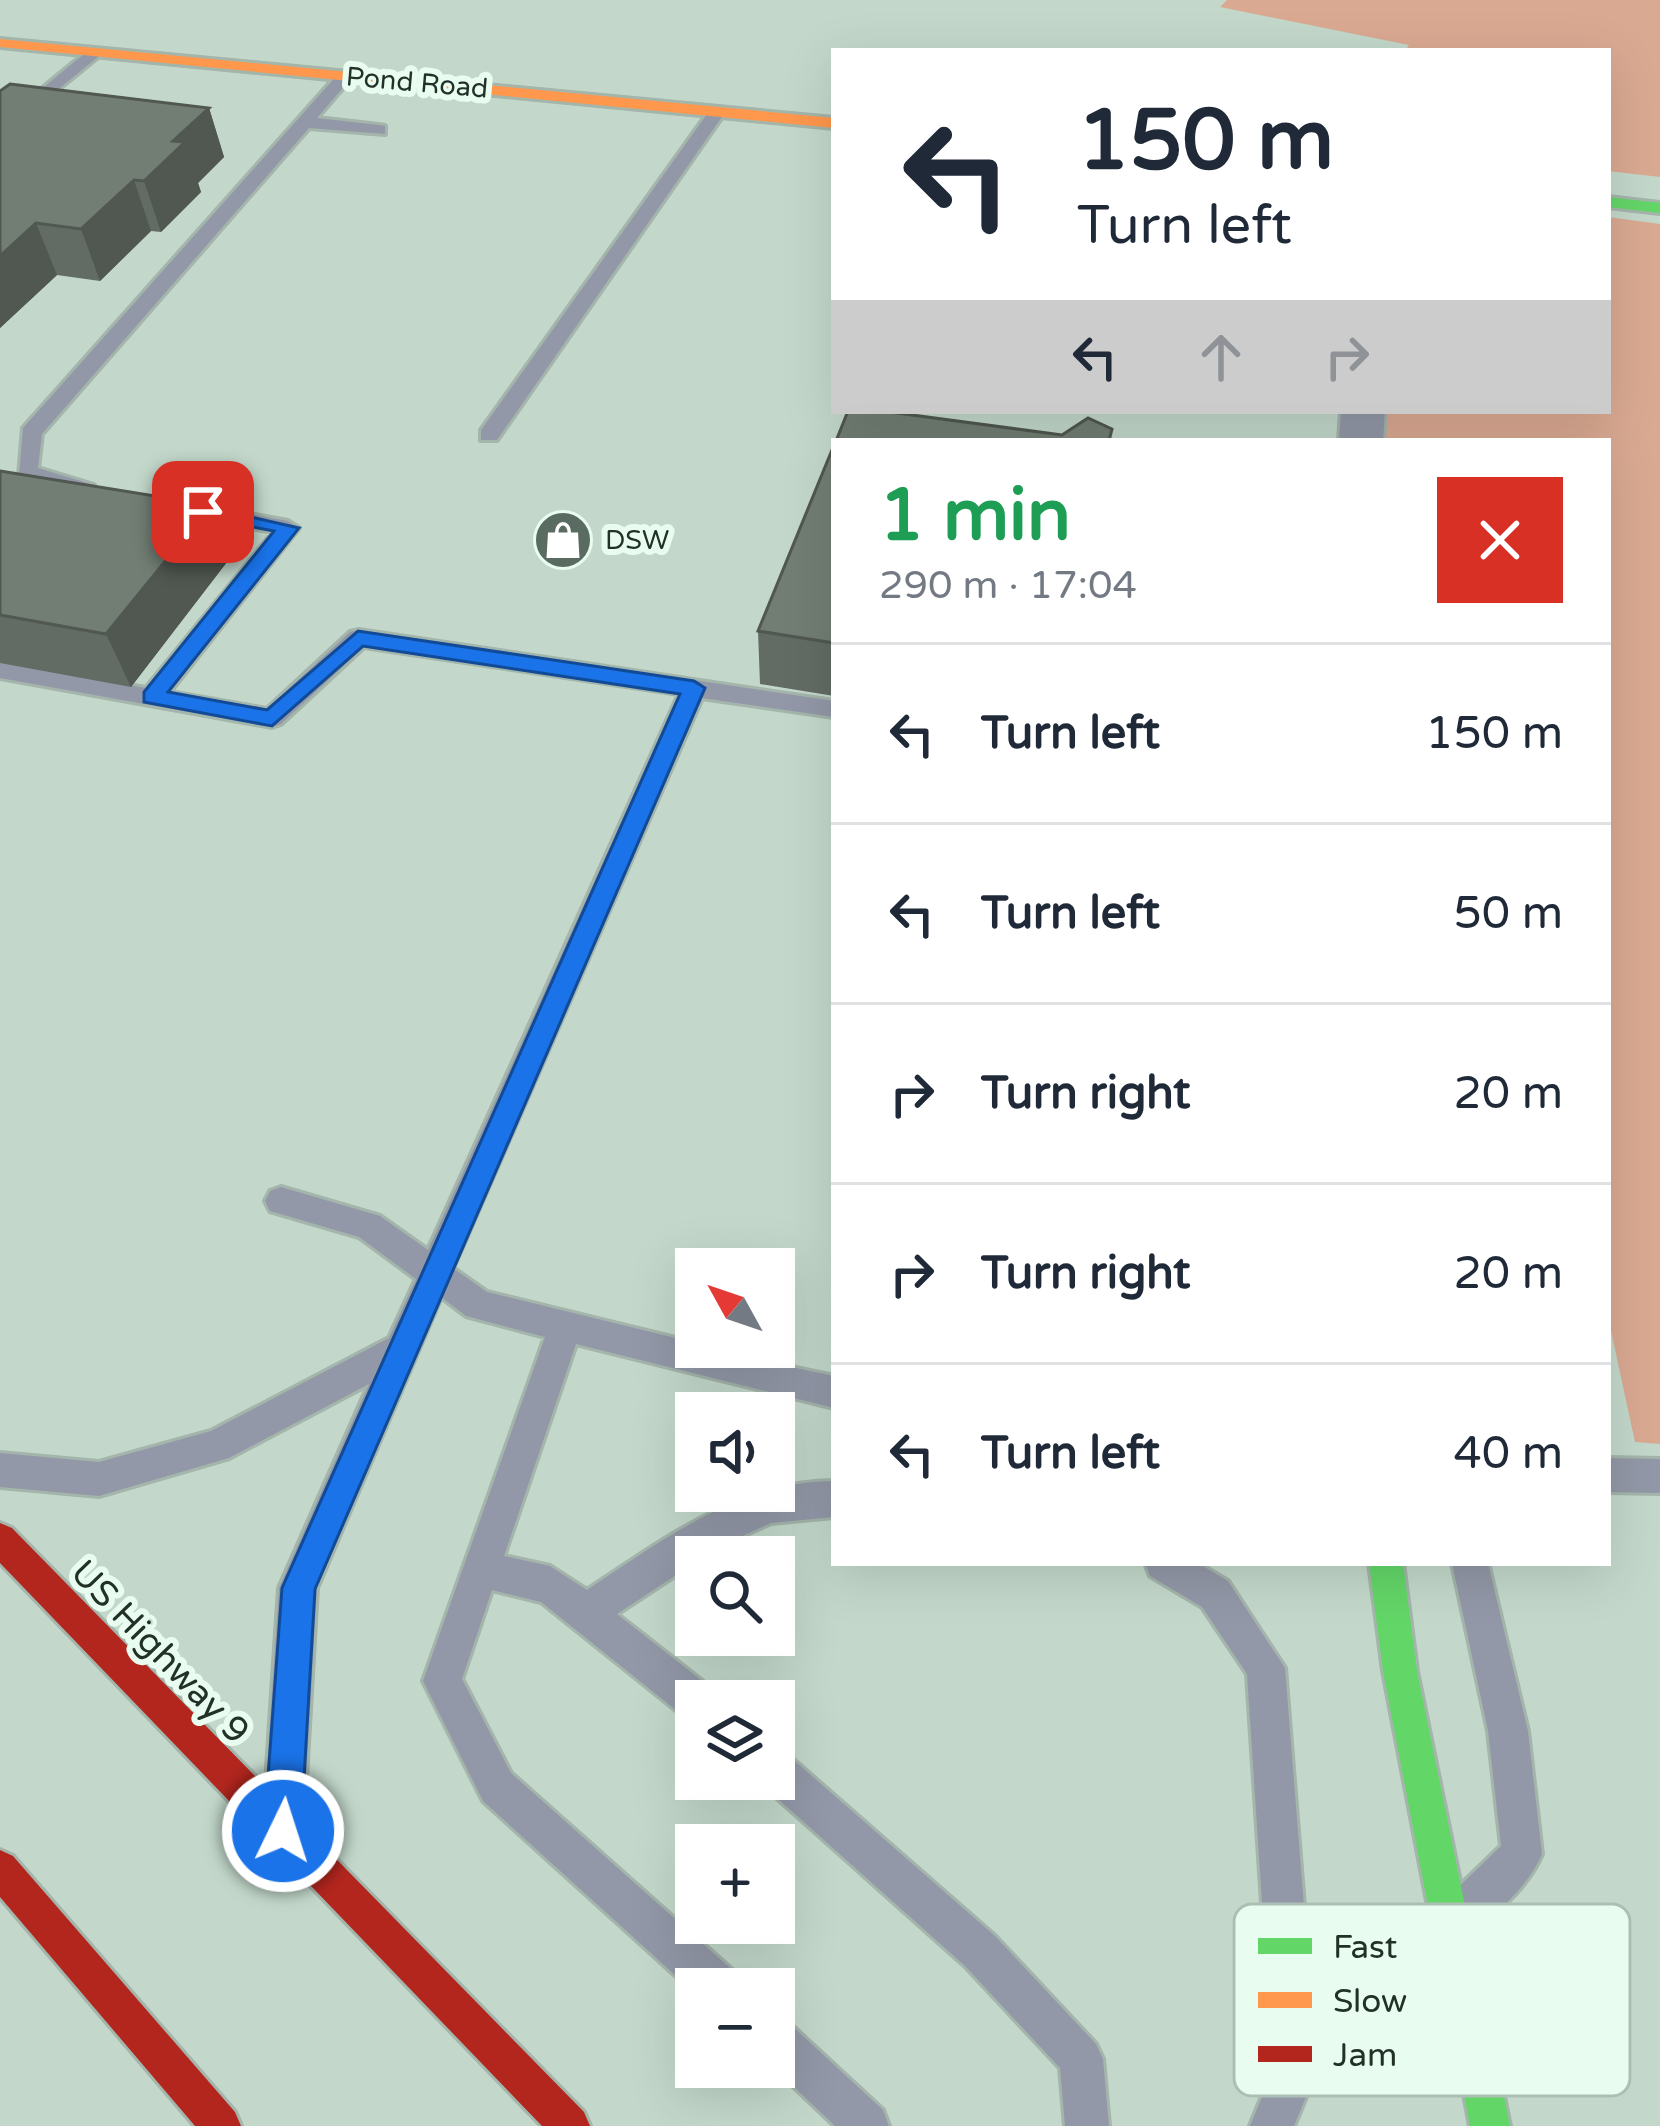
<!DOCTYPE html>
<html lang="en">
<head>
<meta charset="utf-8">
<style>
	:root { --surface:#fff; --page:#f2f2f3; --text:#1f2937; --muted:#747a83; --line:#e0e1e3 }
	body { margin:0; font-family:"Varela Round",sans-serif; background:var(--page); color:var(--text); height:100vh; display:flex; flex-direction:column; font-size:45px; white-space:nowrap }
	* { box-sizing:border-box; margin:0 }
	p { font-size:39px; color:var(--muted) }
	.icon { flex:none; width:66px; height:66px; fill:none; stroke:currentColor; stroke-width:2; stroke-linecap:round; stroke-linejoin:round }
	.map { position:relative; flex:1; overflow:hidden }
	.side { position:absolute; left:831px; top:438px; width:780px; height:1128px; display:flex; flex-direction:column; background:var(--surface); border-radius:0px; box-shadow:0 12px 48px #0002 }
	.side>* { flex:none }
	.banner { position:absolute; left:831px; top:48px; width:780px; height:366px; border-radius:0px; box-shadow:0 12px 48px #0002; background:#fff; color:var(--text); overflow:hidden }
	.needle { width:78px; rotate:310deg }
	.buttons { position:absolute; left:675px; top:1248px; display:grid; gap:24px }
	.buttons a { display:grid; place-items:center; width:120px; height:120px; border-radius:0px; background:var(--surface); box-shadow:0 12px 48px #0002; font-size:60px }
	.pin { position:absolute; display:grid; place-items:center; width:102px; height:102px; color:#fff; margin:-51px; border-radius:24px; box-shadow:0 6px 18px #0006 }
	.me { position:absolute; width:132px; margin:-66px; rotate:4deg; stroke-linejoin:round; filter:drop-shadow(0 0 9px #0008) }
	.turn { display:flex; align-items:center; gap:42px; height:252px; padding:0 48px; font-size:54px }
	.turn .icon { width:156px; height:156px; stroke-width:2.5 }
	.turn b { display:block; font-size:84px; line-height:102px }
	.lanes { display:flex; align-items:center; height:114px; padding:0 48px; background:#0003; justify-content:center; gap:60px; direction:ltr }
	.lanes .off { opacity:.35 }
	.round { display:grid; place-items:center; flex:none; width:126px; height:126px; border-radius:0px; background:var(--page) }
	.overview { display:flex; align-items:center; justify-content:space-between; height:204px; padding:0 48px }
	h1 { font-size:72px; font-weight:700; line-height:90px; color:#1e9e55 }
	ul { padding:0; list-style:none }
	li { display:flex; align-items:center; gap:36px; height:180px; padding:0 48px; border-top:3px solid var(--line) }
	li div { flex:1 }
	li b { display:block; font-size:45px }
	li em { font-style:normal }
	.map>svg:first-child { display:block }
</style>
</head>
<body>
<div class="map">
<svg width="1660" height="2126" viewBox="0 0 1660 2126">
	<rect width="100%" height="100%" fill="#c3d8cb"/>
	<path fill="#daa992" d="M1227,0h433v177l-52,-6v-120h-203l4,-6 -189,-38z
		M1608,217l52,7v1220l-25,-2 -27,-125v-876h-234l4,-30h230z"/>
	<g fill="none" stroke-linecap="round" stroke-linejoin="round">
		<defs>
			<path id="lane" d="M90,49l14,3 -104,85v-14z
				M339,73l14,3 -36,42 62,7 6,1v8l-76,-6 -267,306 -4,34 56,17v10h-16l-59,-19 4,-48z
				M712,107l14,4 -229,329h-16v-10z
				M175,500l113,21 11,7 -129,164 97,17 83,-77 9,-2 475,71v16l-132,-19 -249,570 34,24 209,51v4l138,29v32l-258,-64 -72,212 46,10 37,24c76,-51 155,-109 247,-109v36l-63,6 -75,34v5l-79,52 93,73 5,14h-19v19l-14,-5 -141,-113 -49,-12 -30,89 49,94 226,201 6,15h-47v5l-213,-193 -60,-120 122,-344 -79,-21 -25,-19 -124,291 -13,225 -6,14 -14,6 -14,-6 -6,-14 15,-225 90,-204 -140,74 -130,38 -99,-9v-34l99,9 112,-31 178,-93 27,-59 -57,-42 -89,-26 -5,-10 5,-10 11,-4 99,29 48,34 251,-556 -315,-47 -83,77 -9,3 -272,-49v-16l146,26 127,-156 -106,-20v-10z
				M1608,1458l52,1v34l-52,-1z
				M1145,1563h53l30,18 57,87 32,402 -23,56h-44l23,-56 -26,-396 -45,-67 -52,-31z
				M1452,1563h36l40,168 14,123c-12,30 -53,71 -83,83l-15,-6 -6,-15 6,-15 57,-55 -13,-115z
				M774,1749l14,6 207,181 101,108 7,15 6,67h-44l-5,-58 -95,-102 -205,-183 -2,-4h16z
				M774,2016l15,7 94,87 6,16h-54l-62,-59z"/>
			<path id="street" d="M1341,411h44l-2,30h-44z"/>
			<path id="fast" d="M1608,197l52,6v10l-52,-6z
				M1369,1563h34l14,108 93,455h-40l-87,-455z"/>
			<path id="slow" d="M0,39l834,79v10l-834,-81z"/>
			<path id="jam" d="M0,1523l12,5 572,584 6,14h-48l-542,-563z
				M0,1850l13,6 222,256 6,14h-46l-195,-229z"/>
		</defs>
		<use href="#lane" stroke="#a4b5ab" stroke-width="6"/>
		<use href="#street" stroke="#a4b5ab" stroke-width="6"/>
		<use href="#fast" stroke="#a4b5ab" stroke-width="6"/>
		<use href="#slow" stroke="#a4b5ab" stroke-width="6"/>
		<use href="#jam" stroke="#a4b5ab" stroke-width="6"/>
		<use href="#lane" fill="#9398a8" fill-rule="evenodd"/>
		<use href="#street" fill="#9398a8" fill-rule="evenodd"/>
		<use href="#fast" fill="#63d668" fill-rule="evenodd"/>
		<use href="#slow" fill="#ff974d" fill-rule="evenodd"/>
		<use href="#jam" fill="#b3261e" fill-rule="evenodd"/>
	</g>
	<path fill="#626c64" d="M0,91l209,17 15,49 -26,26 3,9 -40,40 -10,-1 -51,50 -43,-6 -57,53z
		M834,445v251l-74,-12 -2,-53z
		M0,471l211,34 19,53 -99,129 -131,-24z"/>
	<path fill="#505851" d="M209,108l15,49 -26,26 3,9 -40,40 -17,-51 29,-40z
		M134,180l17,51 -51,50 -19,-52z
		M36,223l21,52 -57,53v-72z
		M211,505l19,53 -99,129 -25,-53z"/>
	<path fill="#727e74" stroke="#505851" stroke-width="3" d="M10,84l199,24 -36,33 12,1 -41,39 -10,-1 -53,49 -45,-6 -36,33v-165z
		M848,411h34l180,24 26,-17 24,11 -3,12h-273z
		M834,445v198l-76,-12z
		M0,471l211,34 -105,129 -106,-19z"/>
	<path fill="#1a73e8" stroke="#114b97" stroke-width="3" d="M203,506l96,22 -131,164 99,18 91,-79 336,50 11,7 -390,901 -14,242 -5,13 -13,5 -13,-5 -6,-13 18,-243 398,-894 -317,-48 -91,80 -128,-24v-10l130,-161 -78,-15v-9z"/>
	<defs>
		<symbol id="shop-disc" viewBox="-11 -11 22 22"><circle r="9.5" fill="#5a6b61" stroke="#e9fcf0"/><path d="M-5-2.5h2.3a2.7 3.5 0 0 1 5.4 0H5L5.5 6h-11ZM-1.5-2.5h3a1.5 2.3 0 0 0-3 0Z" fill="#fff"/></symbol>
	</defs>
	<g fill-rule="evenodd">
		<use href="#shop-disc" x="530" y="507" width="66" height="66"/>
	</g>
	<g text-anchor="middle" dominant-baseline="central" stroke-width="12" stroke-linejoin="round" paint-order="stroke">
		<g font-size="27" fill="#223128" stroke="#e9fcf0">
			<text transform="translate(417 83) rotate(5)">Pond Road</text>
		</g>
		<g font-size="27" fill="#223128" stroke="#e9fcf0" text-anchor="start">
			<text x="605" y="540">DSW</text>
		</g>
		<g font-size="36" fill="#223128" stroke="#e9fcf0">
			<text transform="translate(160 1652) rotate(46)">US Highway 9</text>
		</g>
	</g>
	<rect x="1234" y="1904" width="396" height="192" rx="18" fill="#e9fcf0" stroke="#adbfb4" stroke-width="3"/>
	<rect x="1258" y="1938" width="54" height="16" fill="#63d668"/>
	<rect x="1258" y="1992" width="54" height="16" fill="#ff974d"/>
	<rect x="1258" y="2046" width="54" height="16" fill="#b3261e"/>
	<g font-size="33" fill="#223128">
		<text x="1333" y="1958">Fast</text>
		<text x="1333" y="2012">Slow</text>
		<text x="1333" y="2066">Jam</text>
	</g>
</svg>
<div class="buttons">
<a><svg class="needle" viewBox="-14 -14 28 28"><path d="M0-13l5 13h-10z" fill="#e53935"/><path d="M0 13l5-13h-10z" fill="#747a83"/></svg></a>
<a><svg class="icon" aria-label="sound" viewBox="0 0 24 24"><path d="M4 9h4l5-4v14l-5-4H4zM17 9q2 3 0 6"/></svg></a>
<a><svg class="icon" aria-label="search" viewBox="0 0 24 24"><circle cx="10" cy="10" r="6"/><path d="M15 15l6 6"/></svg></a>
<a><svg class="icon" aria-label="layers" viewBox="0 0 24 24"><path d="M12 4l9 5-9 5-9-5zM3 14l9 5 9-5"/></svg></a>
<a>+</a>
<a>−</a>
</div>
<div class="pin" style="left:203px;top:512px;background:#d93025"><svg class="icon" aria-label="arrive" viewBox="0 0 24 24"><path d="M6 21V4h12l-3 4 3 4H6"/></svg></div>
<svg class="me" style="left:283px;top:1831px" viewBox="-20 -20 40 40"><circle r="17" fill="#1a73e8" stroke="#fff" stroke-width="3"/><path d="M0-11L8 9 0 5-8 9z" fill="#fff"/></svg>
<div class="banner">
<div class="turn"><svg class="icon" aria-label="left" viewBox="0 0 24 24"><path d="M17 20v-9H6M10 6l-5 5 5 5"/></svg><div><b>150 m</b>Turn left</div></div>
<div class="lanes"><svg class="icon" aria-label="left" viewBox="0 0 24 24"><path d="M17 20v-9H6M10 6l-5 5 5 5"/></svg><svg class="icon off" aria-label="ahead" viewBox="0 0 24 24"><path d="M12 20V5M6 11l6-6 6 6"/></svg><svg class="icon off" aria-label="right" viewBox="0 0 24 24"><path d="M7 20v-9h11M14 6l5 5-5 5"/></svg></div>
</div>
<section class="side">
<div class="overview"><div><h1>1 min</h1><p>290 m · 17:04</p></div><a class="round" style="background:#d93025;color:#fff"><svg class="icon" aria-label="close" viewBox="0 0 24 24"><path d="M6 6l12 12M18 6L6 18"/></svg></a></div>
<ul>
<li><svg class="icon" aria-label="left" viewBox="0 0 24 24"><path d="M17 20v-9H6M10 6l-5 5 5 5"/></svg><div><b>Turn left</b></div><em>150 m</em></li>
<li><svg class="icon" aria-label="left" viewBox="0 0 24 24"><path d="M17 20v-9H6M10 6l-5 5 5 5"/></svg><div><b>Turn left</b></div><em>50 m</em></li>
<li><svg class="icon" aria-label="right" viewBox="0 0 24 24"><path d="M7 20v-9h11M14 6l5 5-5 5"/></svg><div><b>Turn right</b></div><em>20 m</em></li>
<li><svg class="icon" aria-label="right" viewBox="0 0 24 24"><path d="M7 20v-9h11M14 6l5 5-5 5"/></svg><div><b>Turn right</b></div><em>20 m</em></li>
<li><svg class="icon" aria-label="left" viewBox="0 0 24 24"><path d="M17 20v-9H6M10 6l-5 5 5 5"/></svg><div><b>Turn left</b></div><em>40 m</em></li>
</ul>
</section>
</div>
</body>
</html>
